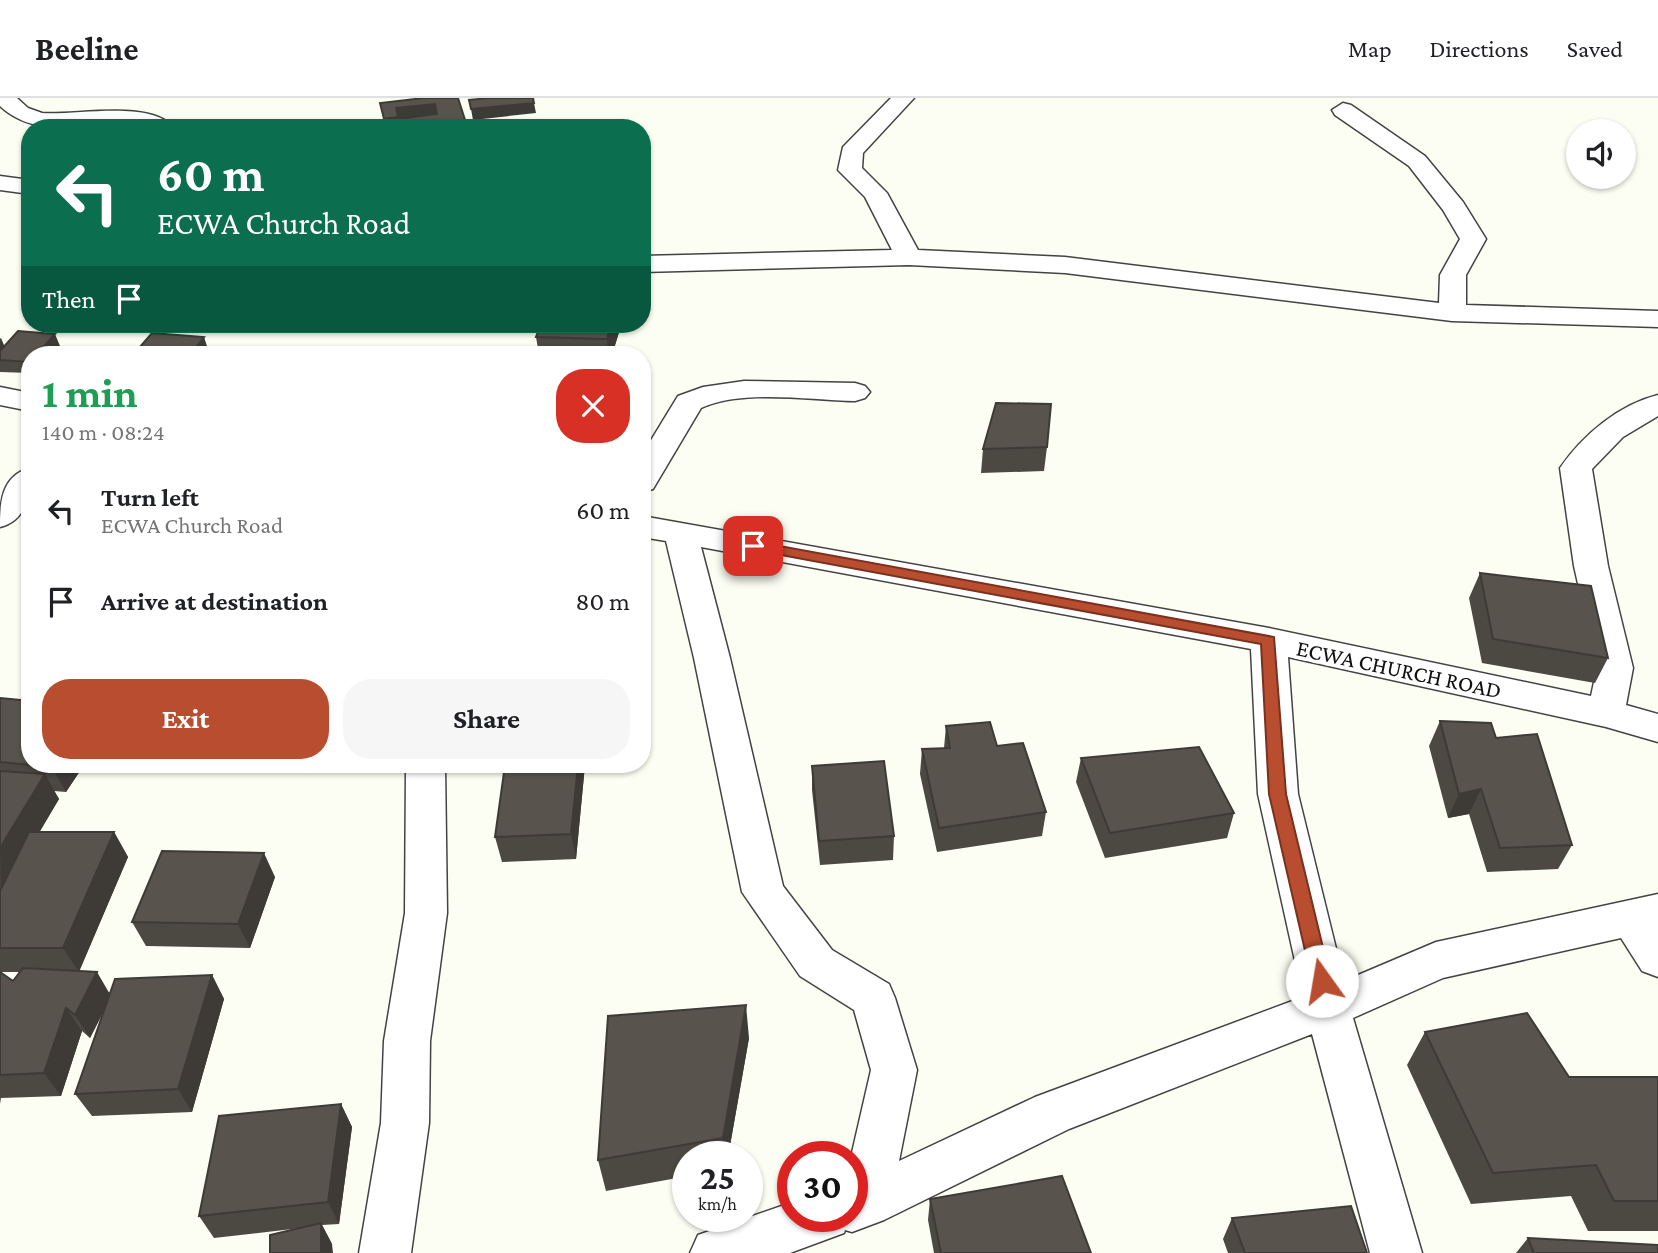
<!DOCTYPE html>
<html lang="en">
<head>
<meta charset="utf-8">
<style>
	:root { --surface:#fff; --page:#f6f6f6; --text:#202124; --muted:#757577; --line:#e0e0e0; --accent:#b84d2f }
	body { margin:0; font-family:"Crimson Pro",serif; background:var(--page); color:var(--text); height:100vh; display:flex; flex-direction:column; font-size:26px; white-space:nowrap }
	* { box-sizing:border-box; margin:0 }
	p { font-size:23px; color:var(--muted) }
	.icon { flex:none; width:38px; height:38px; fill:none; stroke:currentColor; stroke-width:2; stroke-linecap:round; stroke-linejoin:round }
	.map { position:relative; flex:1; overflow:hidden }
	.details { position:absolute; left:21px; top:248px; width:630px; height:427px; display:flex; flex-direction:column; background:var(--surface); border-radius:28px; box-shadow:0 2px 5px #0004 }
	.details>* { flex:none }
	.top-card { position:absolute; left:21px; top:21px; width:630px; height:214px; border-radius:28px; box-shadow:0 2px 5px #0004; background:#0b6e4f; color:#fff; overflow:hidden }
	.tools { position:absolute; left:1566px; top:21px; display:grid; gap:14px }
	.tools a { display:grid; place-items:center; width:70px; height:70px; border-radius:50%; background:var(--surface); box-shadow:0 2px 5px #0004; font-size:35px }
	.speed { position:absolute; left:672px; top:1043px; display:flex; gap:14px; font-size:35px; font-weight:700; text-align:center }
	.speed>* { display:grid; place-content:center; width:91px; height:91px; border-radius:50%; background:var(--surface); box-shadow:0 2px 5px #0004; line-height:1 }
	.speed small { font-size:18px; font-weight:400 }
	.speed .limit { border:10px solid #d22; background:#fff; color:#111 }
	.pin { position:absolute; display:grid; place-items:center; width:60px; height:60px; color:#fff; margin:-30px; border-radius:14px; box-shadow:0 4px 10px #0006 }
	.me { position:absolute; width:77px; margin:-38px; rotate:347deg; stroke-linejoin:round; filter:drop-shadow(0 0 5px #0008) }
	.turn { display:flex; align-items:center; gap:24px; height:147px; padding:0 21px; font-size:32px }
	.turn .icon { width:91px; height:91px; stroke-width:2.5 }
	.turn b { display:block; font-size:49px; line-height:60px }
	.then { display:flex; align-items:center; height:66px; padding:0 21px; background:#0003; gap:14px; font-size:26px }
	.round { display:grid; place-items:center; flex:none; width:74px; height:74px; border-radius:28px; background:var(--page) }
	.head { display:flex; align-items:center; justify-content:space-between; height:119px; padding:0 21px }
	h1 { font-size:42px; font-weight:700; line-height:52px; color:#1e9e55 }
	.action { display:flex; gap:14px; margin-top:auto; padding:14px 21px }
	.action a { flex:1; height:80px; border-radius:28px; background:var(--accent); color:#fff; font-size:28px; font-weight:700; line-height:80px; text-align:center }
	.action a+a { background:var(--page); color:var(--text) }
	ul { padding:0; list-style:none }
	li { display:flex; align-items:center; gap:21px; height:91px; padding:0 21px }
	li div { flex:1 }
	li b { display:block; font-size:26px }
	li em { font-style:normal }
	header { display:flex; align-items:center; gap:42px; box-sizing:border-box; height:98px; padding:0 35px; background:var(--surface); border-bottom:2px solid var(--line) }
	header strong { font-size:33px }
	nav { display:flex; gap:38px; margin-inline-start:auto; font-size:24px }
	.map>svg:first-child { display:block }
</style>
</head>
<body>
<header>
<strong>Beeline</strong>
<nav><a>Map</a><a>Directions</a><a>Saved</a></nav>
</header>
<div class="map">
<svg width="1658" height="1155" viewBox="0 0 1658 1155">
	<rect width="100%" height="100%" fill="#fdfef3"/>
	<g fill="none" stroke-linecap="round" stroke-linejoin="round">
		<defs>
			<path id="street" d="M0,0h17l11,10 14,5c31,3 111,-14 131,15 -18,0 -36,-4 -54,-3 -41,1 -86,12 -119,-19z
				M891,0h23l-51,55 -1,15 25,25 31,57 147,7 374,46 1,-28 20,-36 -17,-29 -34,-44 -74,-51 -3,-5 11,-7 8,2 74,51 38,46 23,37 -20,36v30l192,6v16l-206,-6 -387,-48 -156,-8 -267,7v-16l250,-6 -27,-53 -27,-27 5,-23z
				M0,78l30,4v14l-30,-4z
				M744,283l111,2 10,3 5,6 -5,6 -10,3c-46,-1 -113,-12 -154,7l-48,81 -11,3v-37l36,-59 25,-9z
				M0,289l30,6v18l-30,-6z
				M1658,297v21l-35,21 -31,32 16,97 25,102 -7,37 32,9v28l-52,-15 -318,-70 10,137 46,187 92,-39 222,-48v83l-16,-6 -21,-33 -178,40 -90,40 69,235h-52l-58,-219 -243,95 -185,91 -32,12 -7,-2 -1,3 -54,20h-100l8,-18 95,-33v14h59l-1,-59 20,-87 -17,-60 -54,-34 -58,-84 -48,-234 -28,-117 -24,-4v-21l627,112 322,68 6,-28 -23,-102 -14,-98c23,-33 58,-63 98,-73zM701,449l550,102 7,145 45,203 -268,100 -136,64 18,-91 -22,-72 -6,-14 -57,-34 -49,-64 -53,-228z
				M30,370c0,25 -2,52 -30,59 0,-24 1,-51 30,-59z
				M406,667h39l2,148 -17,128 -1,82 -18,130h-52l22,-130 3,-82 21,-128z"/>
		</defs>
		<use href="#street" stroke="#434343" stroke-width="3"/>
		<use href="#street" fill="#fff" fill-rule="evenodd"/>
	</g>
	<path fill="#4c4842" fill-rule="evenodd" d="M620,231l-8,26h-73l-3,-18z
		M152,235l58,22h-77z
		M0,240l4,8h56l-8,9h-22v18l-30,-1z
		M1047,349l-3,24 -63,2 2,-24z
		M1480,475l128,85 -13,25 -113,-20 -13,-65z
		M0,600l84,67 -18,27 -12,-1 5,8 -20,33h75l14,25 -49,114 31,22 102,-18 12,24 -32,113 -100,4 -17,-22 29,-83 -14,27 -8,-7 -21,65 -60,2 -1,6zM0,874h19l-6,9z
		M1440,623l56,17 76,107 -14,24 -71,3 -18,-58 -21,4 -19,-72z
		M946,628l51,20 49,66 -4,24 -105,16 -17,-78 2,-25 22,-1z
		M1081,660l153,55 -7,25 -122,20 -29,-76z
		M93,667h112l-2,3 -109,-1z
		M585,667l-9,94 -74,3 -7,-25z
		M812,668l82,70 -1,24 -73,5 -8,-75z
		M275,779l-25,71 -104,-2 -14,-24z
		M1425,934l144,45h89v154h-70l-17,-35 -100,8 -64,-139z
		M749,940l-21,119h-40v19l-82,15 -8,-31z
		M341,1006l11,23 -13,97 -17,1 10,19 -31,-16 -87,10 -15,-22z
		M930,1101l161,54h-157l-6,-33z
		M1232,1120l135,35h-139l-5,-14z
		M1528,1140l130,15h-142z"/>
	<path fill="#3e3b36" d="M534,5l2,10 -63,7 -2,-11z
		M435,6l3,20 27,-4 1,8h-65l-5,-20z
		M398,19l3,11h-16l-1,-9z
		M611,226h8l1,5 -8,26h-4l-1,-16z
		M55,236l5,12 -8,9h-16z
		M204,239l6,18h-14l-2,-5z
		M1,240l5,12 -6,8v-19z
		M168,249l3,8h-9z
		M54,667h30l-18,27 -14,-25z
		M578,667h7l-9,94 -5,-25z
		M45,676l14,25 -58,99 -1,-50z
		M1481,691l-12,25 -21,4 11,-24z
		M114,734l14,25 -49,115 -16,-24z
		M264,755l11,24 -25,71 -12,-24z
		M97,874l14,24 -21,42 -15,-23z
		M212,877l12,24 -32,113 -14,-23z
		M746,907l3,33 -21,119h-3l-2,-19z
		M66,910l16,23 -21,65 -17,-23z
		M341,1006l11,23 -13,97 -11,-22z
		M321,1125l11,21 1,9h-12z"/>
	<path fill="#58544d" stroke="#3e3b36" stroke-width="2" d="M424,0h34l7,22 -59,8h-13l-2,-8 46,-6 -2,-10 -39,4 2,9 -14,2 -4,-16z
		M489,0h44l1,5 -63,6 -2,-9z
		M547,24l51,3 -2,3h-52z
		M541,226h70l-4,15 -71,-2z
		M18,233l37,3 -19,21h-6v7l-30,-2v-9z
		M152,235l52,4 -10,13 -26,-3 -6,8h-29z
		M996,305l55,1 -4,43 -64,2z
		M1480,475l111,13 17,72 -115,-19z
		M0,600l30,3v64h24l-2,2 -52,-5z
		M1440,623l51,2 5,15 41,-4 35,111 -72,3 -19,-59 -22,5z
		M990,624l7,24 26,-3 23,69 -107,16 -17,-79 28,-1 -4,-22z
		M1199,649l35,66 -124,20 -29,-75z
		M884,663l10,75 -75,5 -7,-75z
		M505,667h73l-7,69 -76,3z
		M0,673l45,3 -45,74z
		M29,734h85l-51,116h-63v-57z
		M162,753l102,2 -26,71 -106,-2z
		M23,870l74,4 -22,43 -9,-7 -22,65 -44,2v-103l13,9z
		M212,877l-34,114 -103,5 40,-115z
		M746,907l-23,133 -125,22 10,-144z
		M1527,915l42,64h89v124h-44l-18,-36 -103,8 -68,-141z
		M341,1006l-13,98 -129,14 20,-100z
		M1062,1078l29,77h-150l-11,-54z
		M1351,1108l16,47h-122l-13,-35z
		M321,1125v30h-51v-18z
		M1528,1140l130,7v8h-124z"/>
	<path fill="#b84d2f" stroke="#78321f" stroke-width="2" d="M753,443l521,96 12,157 45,187 -3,6h-13l-3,-6 -43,-187 -8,-150 -513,-95 -3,-3z"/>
	<g text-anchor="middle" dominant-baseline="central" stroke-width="7" stroke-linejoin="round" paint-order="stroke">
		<g font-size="23" fill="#101010" stroke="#fff">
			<text transform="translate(1399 571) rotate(12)">ECWA CHURCH ROAD</text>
		</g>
	</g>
</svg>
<div class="tools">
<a><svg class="icon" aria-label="sound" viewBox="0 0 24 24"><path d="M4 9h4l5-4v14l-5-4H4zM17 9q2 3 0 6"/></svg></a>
</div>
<div class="speed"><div>25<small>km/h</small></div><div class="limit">30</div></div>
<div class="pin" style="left:753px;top:448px;background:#d93025"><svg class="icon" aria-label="arrive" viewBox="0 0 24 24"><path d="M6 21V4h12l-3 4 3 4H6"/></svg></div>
<svg class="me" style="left:1322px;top:883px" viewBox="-20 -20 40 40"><circle r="19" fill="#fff"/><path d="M0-13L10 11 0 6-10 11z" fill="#b84d2f"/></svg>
<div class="top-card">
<div class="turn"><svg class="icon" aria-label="left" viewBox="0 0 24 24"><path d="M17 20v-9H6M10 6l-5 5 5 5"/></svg><div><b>60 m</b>ECWA Church Road</div></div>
<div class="then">Then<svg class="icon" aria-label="arrive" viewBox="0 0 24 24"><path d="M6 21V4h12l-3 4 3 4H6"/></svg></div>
</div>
<section class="details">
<div class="head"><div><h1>1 min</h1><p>140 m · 08:24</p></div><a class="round" style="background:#d93025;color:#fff"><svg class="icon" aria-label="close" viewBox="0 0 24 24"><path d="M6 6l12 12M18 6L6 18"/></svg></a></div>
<ul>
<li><svg class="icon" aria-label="left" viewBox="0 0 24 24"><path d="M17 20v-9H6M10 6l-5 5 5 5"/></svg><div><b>Turn left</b><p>ECWA Church Road</p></div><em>60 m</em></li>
<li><svg class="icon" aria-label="arrive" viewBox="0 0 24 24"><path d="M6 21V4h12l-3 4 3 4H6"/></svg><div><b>Arrive at destination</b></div><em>80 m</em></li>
</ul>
<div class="action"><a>Exit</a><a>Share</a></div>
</section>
</div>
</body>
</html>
